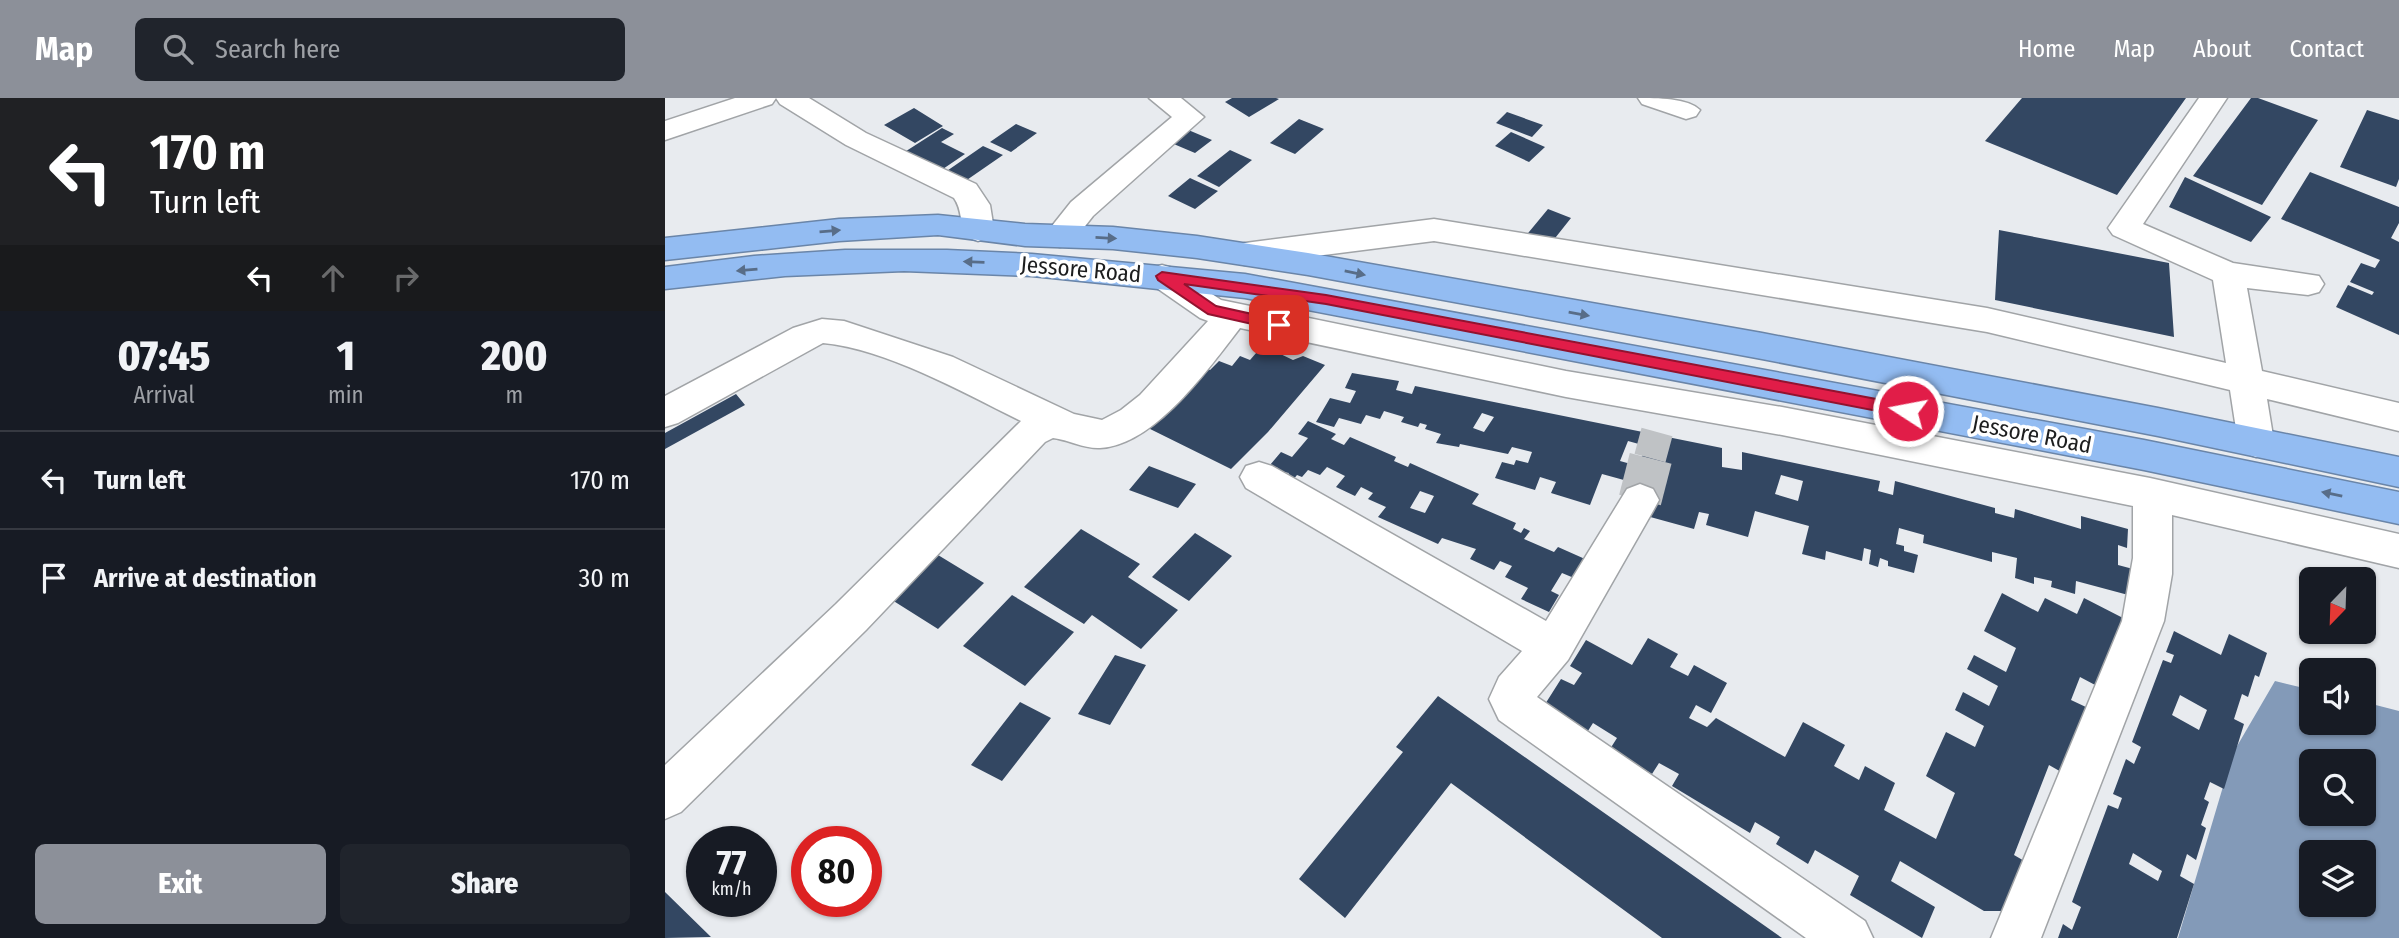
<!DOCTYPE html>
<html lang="en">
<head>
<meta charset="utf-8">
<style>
	:root { --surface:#171b24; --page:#20242c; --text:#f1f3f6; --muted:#9ea1a6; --line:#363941; --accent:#8c9099 }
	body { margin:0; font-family:"Fira Sans Condensed",sans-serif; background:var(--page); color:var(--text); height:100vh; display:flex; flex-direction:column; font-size:26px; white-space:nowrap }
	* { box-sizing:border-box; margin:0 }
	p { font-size:23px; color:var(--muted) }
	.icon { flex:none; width:38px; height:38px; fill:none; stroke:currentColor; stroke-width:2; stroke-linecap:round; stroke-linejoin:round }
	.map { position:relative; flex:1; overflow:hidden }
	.sheet { display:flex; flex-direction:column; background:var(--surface); width:665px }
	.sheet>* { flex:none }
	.hud { background:#202124; color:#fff; overflow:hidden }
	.needle { width:46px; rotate:203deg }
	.tools { position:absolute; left:1634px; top:469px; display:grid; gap:14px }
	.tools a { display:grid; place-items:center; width:77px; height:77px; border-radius:10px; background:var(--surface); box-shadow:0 2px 5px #0004; font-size:35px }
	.speed { position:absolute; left:21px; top:728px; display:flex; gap:14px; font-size:35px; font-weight:700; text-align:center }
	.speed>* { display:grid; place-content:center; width:91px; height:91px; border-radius:50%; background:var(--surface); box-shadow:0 2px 5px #0004; line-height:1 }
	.speed small { font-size:18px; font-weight:400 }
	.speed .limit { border:10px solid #d22; background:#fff; color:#111 }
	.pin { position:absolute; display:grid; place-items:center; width:60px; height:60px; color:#fff; margin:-30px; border-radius:14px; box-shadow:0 4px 10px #0006 }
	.me { position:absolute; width:77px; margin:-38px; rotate:281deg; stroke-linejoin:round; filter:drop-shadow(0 0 5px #0008) }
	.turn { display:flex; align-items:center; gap:24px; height:147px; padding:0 35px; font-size:32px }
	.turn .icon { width:91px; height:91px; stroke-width:2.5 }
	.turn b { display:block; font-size:49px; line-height:60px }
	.lanes { display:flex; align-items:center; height:66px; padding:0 35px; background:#0003; justify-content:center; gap:35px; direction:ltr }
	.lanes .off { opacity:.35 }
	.eta { display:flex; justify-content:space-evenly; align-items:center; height:119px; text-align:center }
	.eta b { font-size:42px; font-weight:800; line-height:49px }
	.action { display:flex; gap:14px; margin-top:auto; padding:14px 35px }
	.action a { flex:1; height:80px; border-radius:10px; background:var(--accent); color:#fff; font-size:28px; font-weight:800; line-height:80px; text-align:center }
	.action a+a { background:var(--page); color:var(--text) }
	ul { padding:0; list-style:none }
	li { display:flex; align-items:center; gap:21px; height:98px; padding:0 35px; border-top:2px solid var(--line) }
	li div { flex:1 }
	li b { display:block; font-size:26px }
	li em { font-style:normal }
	header { display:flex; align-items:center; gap:42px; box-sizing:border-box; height:98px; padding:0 35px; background:var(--accent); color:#fff }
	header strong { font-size:33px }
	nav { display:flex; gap:38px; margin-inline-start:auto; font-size:24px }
	.search { width:490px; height:63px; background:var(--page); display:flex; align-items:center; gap:18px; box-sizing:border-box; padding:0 24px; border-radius:10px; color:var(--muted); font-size:26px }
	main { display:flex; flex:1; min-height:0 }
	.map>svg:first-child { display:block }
</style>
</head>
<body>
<header>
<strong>Map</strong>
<div class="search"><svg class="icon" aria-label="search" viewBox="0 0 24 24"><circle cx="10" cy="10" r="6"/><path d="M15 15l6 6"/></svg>Search here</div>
<nav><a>Home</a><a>Map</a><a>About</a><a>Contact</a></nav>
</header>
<main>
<section class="sheet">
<div class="hud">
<div class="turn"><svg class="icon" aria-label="left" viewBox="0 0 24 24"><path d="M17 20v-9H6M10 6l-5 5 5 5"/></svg><div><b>170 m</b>Turn left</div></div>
<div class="lanes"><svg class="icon" aria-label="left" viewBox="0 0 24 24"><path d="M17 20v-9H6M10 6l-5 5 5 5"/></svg><svg class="icon off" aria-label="ahead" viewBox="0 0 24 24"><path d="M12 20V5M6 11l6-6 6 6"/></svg><svg class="icon off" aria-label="right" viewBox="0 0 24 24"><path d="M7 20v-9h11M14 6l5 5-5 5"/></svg></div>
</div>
<div class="eta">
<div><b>07:45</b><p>Arrival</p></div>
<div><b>1</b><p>min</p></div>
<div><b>200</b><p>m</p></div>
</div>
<ul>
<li><svg class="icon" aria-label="left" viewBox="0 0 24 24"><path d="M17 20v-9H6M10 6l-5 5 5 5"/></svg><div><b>Turn left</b></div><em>170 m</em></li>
<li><svg class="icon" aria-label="arrive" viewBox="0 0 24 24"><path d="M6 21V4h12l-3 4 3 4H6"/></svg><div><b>Arrive at destination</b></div><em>30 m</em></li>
</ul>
<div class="action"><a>Exit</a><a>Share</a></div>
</section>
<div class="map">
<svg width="1734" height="840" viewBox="0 0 1734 840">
	<rect width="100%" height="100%" fill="#e8ebef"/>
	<path fill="#839ab8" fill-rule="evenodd" d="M1610,583l37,9v33h52v-21l35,9v227h-221l55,-185zM1647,663h52v53h-52zM1647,754h52v53h-52z"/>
	<path fill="#334762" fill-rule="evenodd" d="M567,0h44l3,1 -30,18 -24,-15z
		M1357,0h164l-69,97 -132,-54z
		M1586,0h7l60,22 -56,85 -69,-29z
		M249,10l29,18 -28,17 -31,-18z
		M1702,12l32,10v59l-3,8 -56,-20z
		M842,14l36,13 -11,12 -36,-14z
		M634,21l25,10 -29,25 -25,-11z
		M351,26l21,9 -26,19 -21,-10z
		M277,30l12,6 -13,8 24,12 -28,19 -37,-18z
		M521,31l26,11 -17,13 -26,-11z
		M846,34l34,15 -16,15 -34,-16z
		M318,48l20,9 -42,29 -20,-9z
		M565,52l22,10 -33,27 -22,-11z
		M1645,74l89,35v16l-8,15 8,4v93l-63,-28 12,-22 24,10 2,-3 -24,-10 11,-19 14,5 5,-8 -99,-41z
		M1520,79l86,40 -20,25 -82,-35z
		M525,80l28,13 -23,18 -27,-13z
		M883,111l23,9 -23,29 -24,-9z
		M1334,132l170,33 5,74 -179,-37z
		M605,251l23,11 10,-4 22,9 -57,67 -37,37 -89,-44 57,-59 11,4 9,-9 13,5 8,-10 10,4 7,-8 8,3z
		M687,275l47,8 -3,9 16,4 3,-8 307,62v19l20,3v-18l138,29 -2,10 15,4 2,-14 100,27v5l19,5 1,-9 66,20v-13l47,13 -1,19 -9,-3v20l15,4 -1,27 -56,-15 -1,13 -24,-7 1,-6 -18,-4v7l-19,-6 2,-20 -25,-6v10l-69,-19 1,-8 -25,-7 -3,16 8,2v5l14,4 -4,18 -26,-7v-5l-8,-3 -2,9 -9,-3 2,-14 -7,-2 -2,13 -36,-10 -1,9 -23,-6 7,-28 -54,-15 -7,26 -42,-12 3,-11 -10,-2 -5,17 -51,-14 10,-27 -51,-14 -12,31 -39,-12 5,-11 -16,-5 -5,13 -40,-12 7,-16 12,3 2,-5 12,3 4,-11 -20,-5 -4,7 -48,-10 -1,3 -23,-4 5,-9 -16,-5 2,-4 -7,-2 -2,4 -17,-5 3,-5 -20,-6 -4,8 -14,-4 -5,9 -22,-6 -5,9 -18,-5 14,-24 20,5 6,-12 -11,-3zM817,315l12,4 -10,15 -11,-4zM963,343l18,5 -8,20 -18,-5zM1116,377l22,6 -5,20 -23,-7z
		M71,296l9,11 -80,44v-16z
		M643,323l28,13 -5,5 13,6 6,-8 46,20 -2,4 14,6 2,-4 69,31 -7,10 44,19 -3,6 8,4 3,-5 6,3 -6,8 30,13 4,-5 27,12 -11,19 -12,-5 -11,18 8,4 -10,17 -28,-13 7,-11 -23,-11 7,-11 -12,-5 -6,9 -24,-11 6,-10 -34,-11 -4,6 -60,-27 8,-10 -18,-8 5,-6 -12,-6 -6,9 -19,-9 9,-11 -18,-9 -7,8 -12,-5 -6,7 -5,-2 -4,5 -7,-3 3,-4 -13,-2 2,-3 -8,-3 11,-13 11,5 16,-19 -10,-4zM755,393l14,5 -9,17 -15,-5z
		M484,368l47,18 -18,24 -49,-18z
		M416,431l59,35 -12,13 50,33 -37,39 -49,-34 -8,9 -60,-37z
		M530,435l37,23 -43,45 -37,-24z
		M273,457l46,28 -46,46 -46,-29z
		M1337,495l36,19 7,-14 32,16 7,-16 39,20 -26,68 -17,-9 -9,23 17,8 -25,65 -14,-8 -35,90 12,7 -18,49h-24l-84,-50 -9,20 44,26 -13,31 -72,-43 9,-19 -44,-26 -7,14 -32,-20 4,-7 -25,-15 -5,11 -78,-47 7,-12 -20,-11 -7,11 -42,-25 7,-11 -24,-15 -7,11 -44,-25 19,-30 13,6 8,-12 -12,-7 16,-26 46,25 16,-27 30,16 -8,13 18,9 6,-11 33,18 -16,30 -15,-8 -7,13 18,9 9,-9 69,39 18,-35 42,23 -11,21 25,14 6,-14 30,17 -11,27 52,29 19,-46 -29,-17 20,-44 29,15 9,-21 -29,-16 8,-18 26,14 9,-20 -31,-17 7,-14 32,17 10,-24 -32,-17z
		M347,497l62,37 -49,54 -62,-40z
		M1509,533l47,24 8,-21 38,19 -8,24 -4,-2 -7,22 -6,-3 -8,25 10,5 -20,65 -14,-7 -6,17 5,3 -8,23 5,3 -10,32 -9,-6 -7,22 14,8 -17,54h-119l5,-14 9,6 9,-23 -9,-5 36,-97 10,4 4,-11 -9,-4 13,-35 8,5 7,-17 -9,-5 31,-82 8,3 3,-8 -8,-3zM1515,597l27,15 -8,20 -27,-15zM1468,755l29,18 -4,10 -29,-17z
		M450,557l31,10 -36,60 -32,-11z
		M773,598l344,242h-120l-211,-155 -106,135 -46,-39 104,-127 -7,-5z
		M355,604l31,16 -49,63 -31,-16z
		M0,794l46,45 -46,1z"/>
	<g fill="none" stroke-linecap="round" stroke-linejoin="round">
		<path stroke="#bfc2c5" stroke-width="32" stroke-dasharray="32 16" stroke-linecap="butt" d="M985,360l7,-26"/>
		<path stroke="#bfc2c5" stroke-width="43" stroke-dasharray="43 21" stroke-linecap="butt" d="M975,402l11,-43"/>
		<defs>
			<path id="minor" d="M70,0h41l-4,6 -107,36v-19z
				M111,0h33l57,35 110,51 14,21 4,25 -5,7 -11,4 -11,-4c-8,-12 -4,-27 -13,-39l-108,-53 -66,-41z
				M484,0h32l23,19 -111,99 -22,28 -11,3 -11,-3 -5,-8 27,-34 101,-85z
				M973,0c19,0 50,0 62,12l-4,6 -10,3 -44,-15z
				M1534,0h28l-84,126 90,39 86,13 5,8 -5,8 -11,3 -61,-7 15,83 137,32v28l-132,-32 7,43 -5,10 -13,5 -13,-5 -5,-10 -8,-52 -243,-58 -553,-91 -189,24 -11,-3 -5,-8 5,-8 11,-3 189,-24 553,89 239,55 -13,-83 -100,-45 -5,-7z
				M497,167l11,3 48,32 345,71 216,36 368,71 249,56v34l-227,-53v59l-8,47 -123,317h-50l131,-317 11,-63v-52l-351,-71 -216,-38 -326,-69c-30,39 -86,118 -140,120 -15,1 -31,-8 -47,-10l-8,4 -179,188 -185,182 -16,7v-54l171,-161 185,-183c-57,-28 -134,-72 -198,-78l-145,80 -13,4v-31l128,-68 29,-9 22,2 109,36 121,57 28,6 19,-10 19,-15 68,-74 -8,-3 -49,-34 -5,-8 5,-8z
				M594,364l13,4 274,155 81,-132 13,-5 13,5 6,11 -6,11 -85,149 -31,37 328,224 8,17h-67l-307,-218 -10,-21 10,-22 23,-26 -276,-163 -6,-11 6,-11z"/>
			<path id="highway" d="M273,117l87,9 88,3 84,9 111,17 454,80 396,75 241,49v30l-241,-51 -396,-77 -454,-84 -111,-17 -84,-9 -88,-3 -87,-11 -99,6 -174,19v-22l174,-19z
				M180,152h102l85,4 213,20 899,166 255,52v32l-255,-54 -899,-172 -213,-22 -128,-5 -119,5 -120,13v-22l89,-11z"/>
		</defs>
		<use href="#minor" stroke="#a1a4a7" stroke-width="3"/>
		<use href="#highway" stroke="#6a85a8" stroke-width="3"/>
		<use href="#minor" fill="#fff" fill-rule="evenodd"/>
		<use href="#highway" fill="#93bcf2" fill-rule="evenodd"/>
	</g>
	<defs><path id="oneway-solid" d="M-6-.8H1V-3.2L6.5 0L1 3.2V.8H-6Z" transform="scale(1.75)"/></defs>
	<g fill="#586d88">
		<use href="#oneway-solid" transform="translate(165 133) rotate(-5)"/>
		<use href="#oneway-solid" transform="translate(441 140) rotate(3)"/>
		<use href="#oneway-solid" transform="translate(309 164) rotate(-178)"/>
		<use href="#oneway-solid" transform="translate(82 172) rotate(175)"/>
		<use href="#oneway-solid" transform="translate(690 175) rotate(11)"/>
		<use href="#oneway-solid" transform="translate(914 216) rotate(10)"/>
		<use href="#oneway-solid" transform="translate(1667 396) rotate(-168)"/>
	</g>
	<path fill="#e11d48" stroke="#92132f" stroke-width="2" d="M497,174l164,23 582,110 7,6 -7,6 -582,-113 -142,-20 32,22 68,15 2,4 -7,5 -71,-16 -50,-34 -2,-4z"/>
	<g text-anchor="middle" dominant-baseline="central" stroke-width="7" stroke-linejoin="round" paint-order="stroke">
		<g font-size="23" fill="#1d1e1f" stroke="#fff">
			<text transform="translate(416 171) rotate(5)">Jessore Road</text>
			<text transform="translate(1367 336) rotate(11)">Jessore Road</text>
		</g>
	</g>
</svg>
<div class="tools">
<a><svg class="needle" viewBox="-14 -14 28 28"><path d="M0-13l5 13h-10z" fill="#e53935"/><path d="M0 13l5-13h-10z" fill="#9ea1a6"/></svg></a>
<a><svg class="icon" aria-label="sound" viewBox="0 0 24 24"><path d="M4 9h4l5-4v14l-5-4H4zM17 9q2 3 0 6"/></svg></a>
<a><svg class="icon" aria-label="search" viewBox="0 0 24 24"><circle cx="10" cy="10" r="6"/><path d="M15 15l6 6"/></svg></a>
<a><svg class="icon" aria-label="layers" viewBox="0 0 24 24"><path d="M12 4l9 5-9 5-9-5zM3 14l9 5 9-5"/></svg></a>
</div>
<div class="speed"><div>77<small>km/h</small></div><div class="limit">80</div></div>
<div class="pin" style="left:614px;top:227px;background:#d93025"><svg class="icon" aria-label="arrive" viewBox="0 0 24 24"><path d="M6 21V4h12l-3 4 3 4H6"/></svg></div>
<svg class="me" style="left:1243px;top:313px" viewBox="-20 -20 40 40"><circle r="17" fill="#e11d48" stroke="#fff" stroke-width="3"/><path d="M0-11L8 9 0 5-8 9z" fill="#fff"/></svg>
</div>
</main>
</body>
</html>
